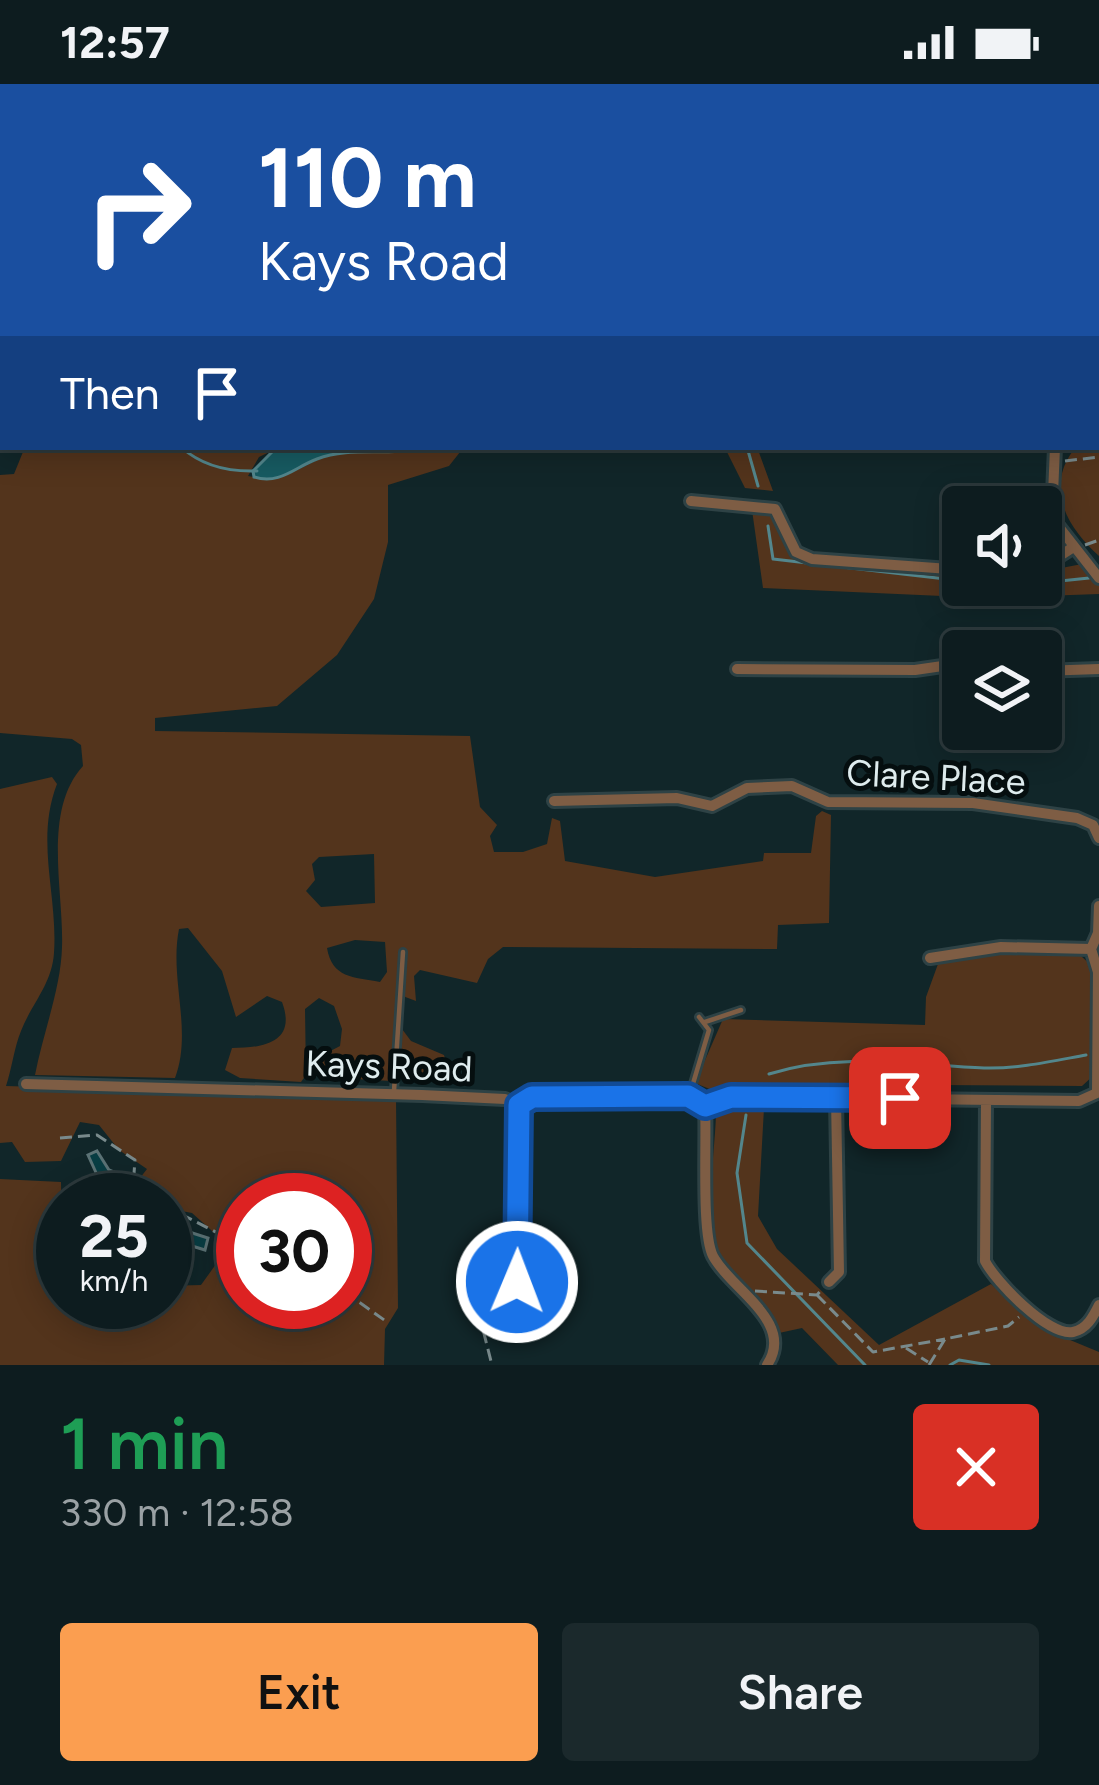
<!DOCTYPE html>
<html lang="en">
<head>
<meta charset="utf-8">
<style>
	:root { --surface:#0d1c1f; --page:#1b292c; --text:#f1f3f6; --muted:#9aa1a4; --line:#2d3a3d; --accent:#fb9e50 }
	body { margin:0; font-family:Figtree,sans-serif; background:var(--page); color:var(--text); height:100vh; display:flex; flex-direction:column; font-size:45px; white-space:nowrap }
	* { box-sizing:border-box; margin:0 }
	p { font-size:39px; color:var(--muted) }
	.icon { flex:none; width:66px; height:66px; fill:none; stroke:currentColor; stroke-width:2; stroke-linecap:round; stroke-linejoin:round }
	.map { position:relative; height:1281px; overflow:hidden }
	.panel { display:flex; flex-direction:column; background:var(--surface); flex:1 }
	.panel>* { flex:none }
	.top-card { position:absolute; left:0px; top:0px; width:1101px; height:366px; box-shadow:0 6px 30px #0003,0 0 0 3px var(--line); background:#1a4fa0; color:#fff; overflow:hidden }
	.controls { position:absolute; left:942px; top:402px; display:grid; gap:24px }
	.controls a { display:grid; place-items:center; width:120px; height:120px; border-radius:12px; background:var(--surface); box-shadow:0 6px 30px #0003,0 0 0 3px var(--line); font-size:60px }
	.speed { position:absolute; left:36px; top:1089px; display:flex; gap:24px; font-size:60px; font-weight:700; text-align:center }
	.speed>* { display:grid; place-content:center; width:156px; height:156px; border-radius:50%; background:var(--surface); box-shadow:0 6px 30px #0003,0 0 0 3px var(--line); line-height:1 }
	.speed small { font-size:30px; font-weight:400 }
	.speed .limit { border:18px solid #d22; background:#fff; color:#111 }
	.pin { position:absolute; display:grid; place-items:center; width:102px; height:102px; color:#fff; margin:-51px; border-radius:24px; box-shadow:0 6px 18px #0006 }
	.me { position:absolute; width:132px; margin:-66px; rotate:1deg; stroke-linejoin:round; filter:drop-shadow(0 0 9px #0008) }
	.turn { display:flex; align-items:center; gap:42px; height:252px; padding:0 60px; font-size:54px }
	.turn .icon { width:156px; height:156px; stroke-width:2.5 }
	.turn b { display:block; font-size:84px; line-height:102px }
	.then { display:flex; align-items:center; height:114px; padding:0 60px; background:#0003; gap:24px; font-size:45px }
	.round { display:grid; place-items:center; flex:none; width:126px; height:126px; border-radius:12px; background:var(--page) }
	.headline { display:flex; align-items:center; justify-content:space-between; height:204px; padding:0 60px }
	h1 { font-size:72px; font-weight:600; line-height:90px; color:#1e9e55 }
	.primary-button { display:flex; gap:24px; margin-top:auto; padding:24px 60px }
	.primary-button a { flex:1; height:138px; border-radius:12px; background:var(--accent); color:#111; font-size:48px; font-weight:600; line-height:138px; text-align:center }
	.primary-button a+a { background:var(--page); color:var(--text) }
	.status { display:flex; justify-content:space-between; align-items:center; height:84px; padding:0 60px; background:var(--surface); direction:ltr }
	.status svg { height:33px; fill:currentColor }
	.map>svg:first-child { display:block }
</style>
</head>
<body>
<div class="status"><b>12:57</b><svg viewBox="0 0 49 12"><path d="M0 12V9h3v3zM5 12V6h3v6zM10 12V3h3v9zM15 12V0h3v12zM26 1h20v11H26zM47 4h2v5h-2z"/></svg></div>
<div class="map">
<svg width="1099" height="1281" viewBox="0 0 1099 1281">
	<rect width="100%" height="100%" fill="#112629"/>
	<path fill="#53341c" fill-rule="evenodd" d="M0,0h201l1,3h-199l-3,51z
		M635,0h464v80l-1,-77z
		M25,363h255l-21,10 -11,19c45,10 68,-25 109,-29 35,-4 72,0 107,0l-15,19 -61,19v57l-14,57 -37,56 -60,51 -122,12v13l315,5 10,71 17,18 -7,11 4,16h29l24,-8 5,-26 8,3 5,40 90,16 108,-16 1,-8h47l5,-37 6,-5 9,4 -2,108 -51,2 -1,24 -274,-2 -15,12 -11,24 -57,-13 -6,6 2,25 -16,-6 -4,26 15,20 33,14 6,22 -34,-1 -4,-15 -13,-12 -8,32 -70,-4 -6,-5 4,-15 21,-11 2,-17 -8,-23 -15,-8 -14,11 1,66 -5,7 -61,-4 -15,-8 7,-22c32,0 65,-6 50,-46l-15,-6 -31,21 -14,-46 -34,-43 -9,1c-10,50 14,101 -4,149l-140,-3c8,-42 26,-87 27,-128 2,-56 -20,-136 21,-181l-2,-21 -9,-6 -72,-6v-258l14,-1zM374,770l1,49 -54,4 -15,-16 9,-11 -3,-16 7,-7zM355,856l30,2 2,30 -7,10c-27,-5 -48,-4 -53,-34z
		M664,363h93l16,44 -28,-3 -18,-36z
		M1099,366v106c-30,-27 -54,-65 -27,-104z
		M752,426l23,3 21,42 167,18v12h78v-13l41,-8 17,18v12l-112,4 -224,-10z
		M52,693l5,7c-22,57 1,111 -3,169 -2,31 -22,50 -33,78 -7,17 -9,37 -15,55l390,12 2,210 -13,21 -1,36h-384v-186l61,3 2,120h102v-16l36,-1 28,-39 -37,-33 -16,-3 -11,30v-40h-42l24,-31 -28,-19 -20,-25 -19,-3 -19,39 -36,1 -13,-20 -12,1v-354zM243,1116h102v102h-102z
		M991,870l90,2 12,11 1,108 -12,11 -317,-2 -53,6 -17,-7 28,-64 202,6 1,-28 12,-33z
		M727,1022l37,2 -6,108 19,33 102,96 112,-61 55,46 53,22v13h-261l-36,-37 -23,5c-12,-27 -31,-38 -50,-58 -30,-33 -14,-117 -13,-161z"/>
	<path fill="#175b62" stroke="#53868c" stroke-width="3" d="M277,363h147c-35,10 -72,-1 -107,12 -22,8 -37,26 -63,18l-1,-6z"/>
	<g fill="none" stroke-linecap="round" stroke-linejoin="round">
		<path stroke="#53868c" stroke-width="3" d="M0,210l3,2
			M181,363c21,19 49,25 76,24
			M747,363l11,39
			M768,442l5,33 190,22
			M1041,499l48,-5
			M769,990c71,-22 143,-9 215,-6 34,1 69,-7 102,-13
			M746,1031l-9,58 10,70 118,122
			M950,1281l9,-5 30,5"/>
	</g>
	<path fill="#093e44" stroke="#5c7376" stroke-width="3" d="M97,1067l12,19 12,5 -12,25h-28l8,-18 14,6 -15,-33z
		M183,1146l25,8 -3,12 -26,-8z"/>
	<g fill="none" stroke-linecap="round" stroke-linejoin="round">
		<defs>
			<path id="lane" d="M705,938l36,-12
				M394,1007l9,-139
				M689,1013l20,-67 -10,-13"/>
			<path id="street" d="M1055,363l-3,71 47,60
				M691,417l84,8 21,43 16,7 151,11
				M1041,484l31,-20
				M737,585l178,1 48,-7
				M1041,587l58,-2
				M554,717l123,-3 35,8 35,-18 45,-2 36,16 145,1 104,15 16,7 6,13
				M930,874l71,-11 90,2
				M26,1000l396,11 83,4 14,6 27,-10 143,2 16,9
				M1097,1008l1,-120 -7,-23 7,-16 1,-27
				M986,1016l-1,161c10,20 64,76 88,71 14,-3 20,-15 26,-27
				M705,1022l26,-9 348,4 20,-9
				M705,1022c2,33 -4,127 8,150 17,33 83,66 54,109
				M829,1198l10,-10 -3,-174
				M470,1223c20,-1 38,-5 47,-25l2,-177"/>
			<path id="secondary" d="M0,188l3,2
				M1098,343h1"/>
		</defs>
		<use href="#lane" stroke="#2e4245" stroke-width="10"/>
		<use href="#street" stroke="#2e4245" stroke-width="16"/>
		<use href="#secondary" stroke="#2e4245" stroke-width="21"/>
		<path stroke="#798a8c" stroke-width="3" stroke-dasharray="12 6" stroke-linecap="butt" d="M1065,377l34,-4
			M1085,461l14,-5
			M60,1054l37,-3 38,25 -2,27 22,13
			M165,1122l78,40
			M755,1207l62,4 6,-7
			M345,1208l42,30
			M817,1211l56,57 72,-13
			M479,1230l13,51
			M906,1264l22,14
			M929,1281l16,-26 63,-13 11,-9"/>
		<use href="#lane" stroke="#7e5d44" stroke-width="4.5"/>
		<use href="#street" stroke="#7e5d44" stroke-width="10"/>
		<use href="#secondary" stroke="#b27e55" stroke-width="15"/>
	</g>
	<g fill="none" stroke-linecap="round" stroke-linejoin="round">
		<defs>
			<path id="route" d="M517,1198l2,-177 13,-8 156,-1 17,10 26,-9 169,1"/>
		</defs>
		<use href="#route" stroke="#114b97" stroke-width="30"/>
		<use href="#route" stroke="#1a73e8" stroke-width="21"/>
	</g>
	<g text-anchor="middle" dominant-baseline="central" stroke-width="10" stroke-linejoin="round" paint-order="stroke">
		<g font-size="36" fill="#dfecee" stroke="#050e0f">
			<text transform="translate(936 693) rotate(3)">Clare Place</text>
			<text transform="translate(389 982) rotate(2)">Kays Road</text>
		</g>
	</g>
</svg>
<div class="controls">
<a><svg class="icon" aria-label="sound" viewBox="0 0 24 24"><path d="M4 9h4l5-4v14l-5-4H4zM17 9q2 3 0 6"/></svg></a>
<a><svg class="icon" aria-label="layers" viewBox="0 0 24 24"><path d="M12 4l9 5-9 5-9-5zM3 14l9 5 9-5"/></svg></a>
</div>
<div class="speed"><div>25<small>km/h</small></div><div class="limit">30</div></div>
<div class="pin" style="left:900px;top:1014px;background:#d93025"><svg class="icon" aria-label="arrive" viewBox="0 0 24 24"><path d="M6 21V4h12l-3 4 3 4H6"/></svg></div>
<svg class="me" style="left:517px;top:1198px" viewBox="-20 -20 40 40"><circle r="17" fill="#1a73e8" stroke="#fff" stroke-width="3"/><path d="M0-11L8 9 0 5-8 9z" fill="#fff"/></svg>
<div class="top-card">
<div class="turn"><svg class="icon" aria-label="right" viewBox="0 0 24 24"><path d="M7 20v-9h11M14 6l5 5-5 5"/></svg><div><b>110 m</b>Kays Road</div></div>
<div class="then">Then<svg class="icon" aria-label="arrive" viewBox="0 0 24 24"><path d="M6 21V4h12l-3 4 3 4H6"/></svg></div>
</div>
</div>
<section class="panel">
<div class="headline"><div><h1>1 min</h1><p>330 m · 12:58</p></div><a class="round" style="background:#d93025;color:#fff"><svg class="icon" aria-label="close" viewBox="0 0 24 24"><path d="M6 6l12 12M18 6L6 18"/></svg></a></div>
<div class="primary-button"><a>Exit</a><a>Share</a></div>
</section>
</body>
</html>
